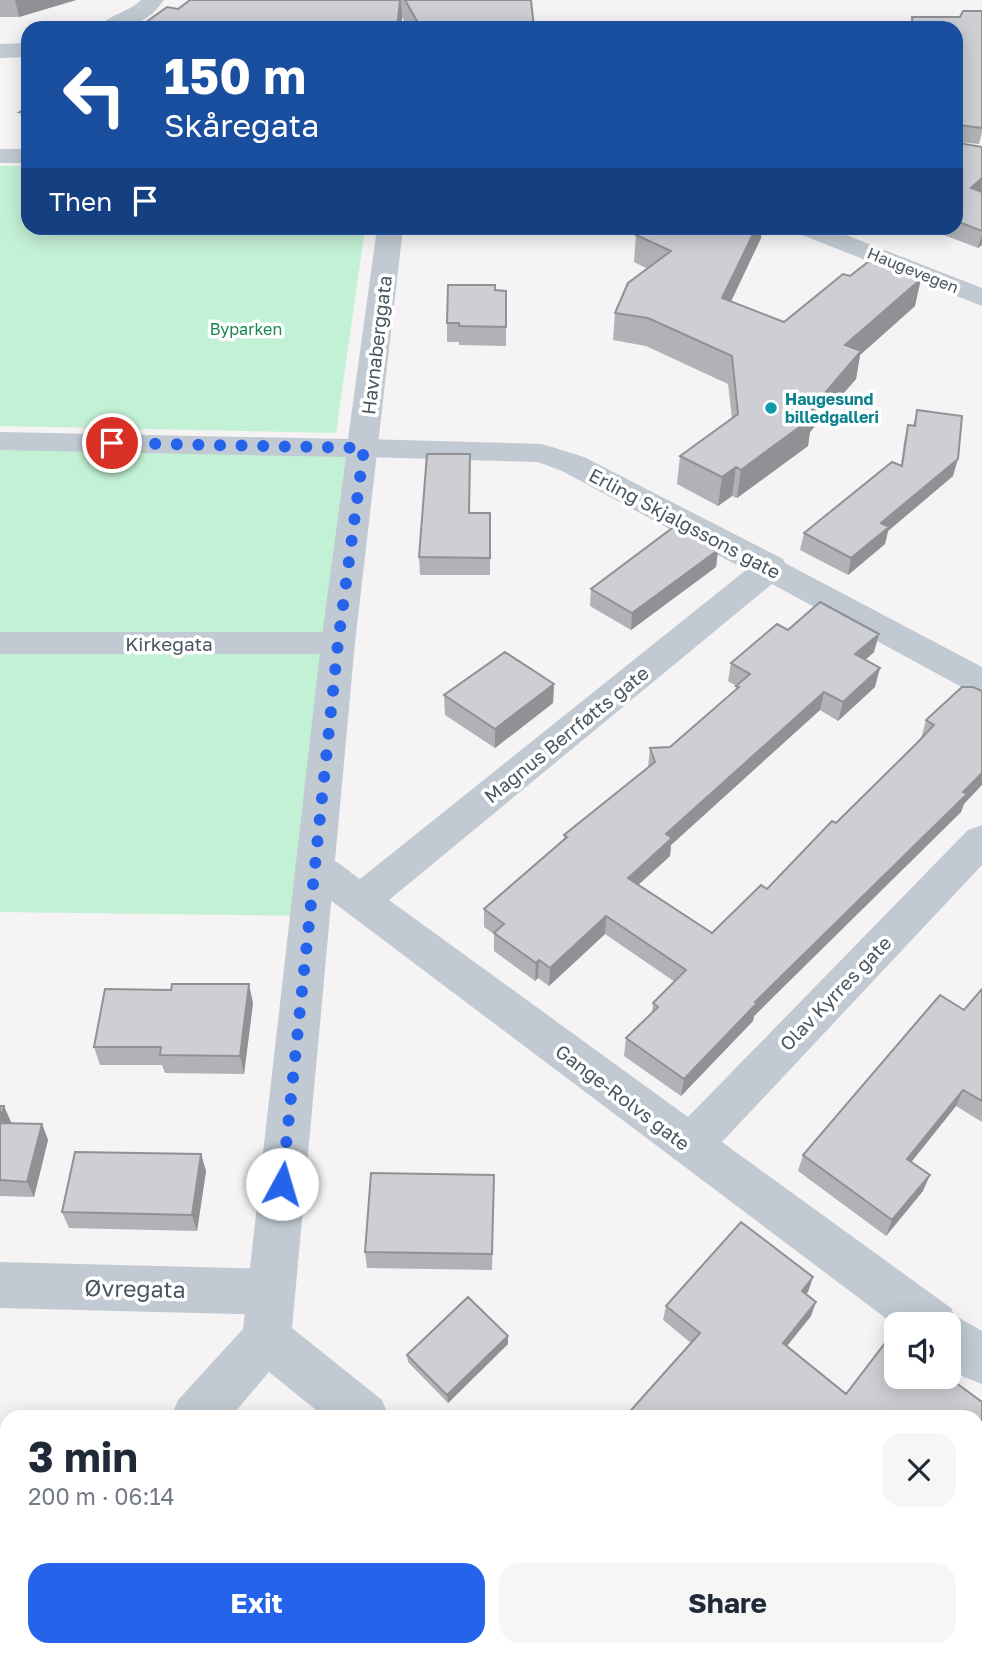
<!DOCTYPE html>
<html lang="en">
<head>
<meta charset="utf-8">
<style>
	:root { --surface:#fff; --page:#f6f6f7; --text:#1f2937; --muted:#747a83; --accent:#2563eb }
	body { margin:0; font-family:"Golos Text",sans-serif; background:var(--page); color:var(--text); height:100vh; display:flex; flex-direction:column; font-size:26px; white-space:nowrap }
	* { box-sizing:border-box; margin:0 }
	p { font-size:23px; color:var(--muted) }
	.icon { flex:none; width:38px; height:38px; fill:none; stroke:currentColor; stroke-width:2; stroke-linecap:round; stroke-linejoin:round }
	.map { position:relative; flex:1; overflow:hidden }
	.panel { position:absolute; left:0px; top:1410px; width:984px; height:247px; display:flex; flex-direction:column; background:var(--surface); border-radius:21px 21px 0 0; box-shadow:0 4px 18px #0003 }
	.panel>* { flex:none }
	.guide { position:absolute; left:21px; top:21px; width:942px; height:214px; border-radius:21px; box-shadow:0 4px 18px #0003; background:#1a4fa0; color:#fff; overflow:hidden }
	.tools { position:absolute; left:884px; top:1312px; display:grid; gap:14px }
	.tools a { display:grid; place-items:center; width:77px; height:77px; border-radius:14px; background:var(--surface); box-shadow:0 4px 18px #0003; font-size:35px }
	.pin { position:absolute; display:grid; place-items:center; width:60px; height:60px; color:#fff; margin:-30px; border:4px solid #fff; border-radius:50%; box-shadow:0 2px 7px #0007 }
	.me { position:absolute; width:77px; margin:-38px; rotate:6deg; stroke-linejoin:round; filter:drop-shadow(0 0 5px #0008) }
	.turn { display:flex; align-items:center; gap:24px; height:147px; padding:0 28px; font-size:32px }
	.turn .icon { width:91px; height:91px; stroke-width:2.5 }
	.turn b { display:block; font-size:49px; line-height:60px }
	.then { display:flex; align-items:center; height:66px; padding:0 28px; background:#0003; gap:14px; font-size:26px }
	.round { display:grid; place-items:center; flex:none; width:74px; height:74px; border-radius:21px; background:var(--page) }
	.summary { display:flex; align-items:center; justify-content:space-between; height:119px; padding:0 28px }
	h1 { font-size:42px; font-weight:700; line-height:52px }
	.cta { display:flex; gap:14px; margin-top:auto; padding:14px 28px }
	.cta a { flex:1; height:80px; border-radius:21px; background:var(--accent); color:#fff; font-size:28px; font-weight:700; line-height:80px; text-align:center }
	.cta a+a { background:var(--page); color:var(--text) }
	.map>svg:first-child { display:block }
</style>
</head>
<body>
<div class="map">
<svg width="982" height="1657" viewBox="0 0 982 1657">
	<rect width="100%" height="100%" fill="#f5f3f3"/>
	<path fill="#c3f1d5" d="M0,166h28v62h337l-29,205 -336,-7z
		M0,441l364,7 -55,468 -309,-4z"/>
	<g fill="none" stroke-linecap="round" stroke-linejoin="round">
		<path fill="#c1cad2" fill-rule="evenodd" d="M0,632h338l11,3 5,8 -5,8 -11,3h-338z"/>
		<path fill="#c1cad2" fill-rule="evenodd" d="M364,439l177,5 11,3 32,10 199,102 2,4 197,104v27l-13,-3 -197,-107 -383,316 299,217 280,-287 14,-5v40l-260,277 229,166 3,7 28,16v53l-18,-7 -16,-11v-41l-52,1 -595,-448 -6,-11 6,-11c25,-8 39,9 59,23l386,-309 -184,-99 -24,-9 -174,-5 -11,-3 -4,-6 4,-6z
			M0,1262l271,7 17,7 7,16 -7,16 -17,7 -271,-7z"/>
		<path fill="#c1cad2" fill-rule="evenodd" d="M141,0h23c-19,26 -36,28 -66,28 10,-13 31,-16 43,-28z
			M28,43v14l-28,1v-14z
			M0,149h28v14h-28z
			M377,228h26l-48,415 -63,685 90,72 7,18h-63l-57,-46 -39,46h-59l7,-18 65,-71 78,-686 25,-186 -346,-7v-18l348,7z
			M793,228h35l154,60v18l-185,-73z
			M7,1577v59l-7,2v-58z
			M575,1650h60l3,7h-60z"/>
	</g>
	<path fill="#b0b2b7" d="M0,0h76l-57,17h-19z
		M190,0h341l3,28h-126l-6,-11 -1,11h-263l40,-19z
		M982,11v121l-3,12 -21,-2v1l24,4v98l-4,3 -50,-19 1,-1h27v-200h-46l2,-11h48z
		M28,107v32h-2l-6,-27z
		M636,235l125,3 -30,64 53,20 131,-16 -55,49 -4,24 -46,53 -2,14 -71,52 -5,-2 -14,10 -41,-22 3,-28 52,-38 -4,-34 -82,-38 -33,-6 2,-27 33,-44 -14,-7z
		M495,290l11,1v55l-47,-1v-3h-12v-19z
		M917,410l36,66 -65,55 -3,13 -37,31 -48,-25 4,-17 97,-67 3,-24 4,-17 5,1z
		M470,454l-1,59h21v62h-70l-1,-18z
		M718,550l-2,17 -85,63 -41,-24 1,-17z
		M788,630l86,22 -9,8 10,27 -37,34 -18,-11 -149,135 -1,11 -32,29 74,48 55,-44 69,-66 85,-84 5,-19 36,-33 2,117 -3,8 -207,204 -1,5 -72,75 -57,-40 2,-18 26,-25 1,-10 22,-21 -70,-48 -56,52 -11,-8 -3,3 -41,-30v-17l-10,-7v-18l80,-69v-5l84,-68 2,-19 20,-1 66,-57v-4l-8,-5 3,-18z
		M554,684l-1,19 -58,45 -50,-33 -1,-20z
		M982,989v133l-26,-16 -45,56 12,29 -37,45 -88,-65 5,-16 161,-145z
		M253,1003l-9,71 -79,-1 -3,-8h-62l-6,-18z
		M0,1106h4l7,17 31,1 6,16 -14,57 -34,-1z
		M201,1154l5,17 -9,60 -128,-3 -7,-16z
		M494,1175l-2,95 -125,-2 -2,-16z
		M813,1277l-7,17 5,22 -24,30 59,48 136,8v140l-6,-4v-120h-352l67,-75 -28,-23 3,-14z
		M508,1336v8l-60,59 -40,-41 -1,-7z"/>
	<path fill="#909195" d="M15,0h61l-57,17z
		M400,0h1l1,17 -1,11h-4z
		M982,178v14l-11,-4z
		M756,228h6l-1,10 -42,88 3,-28z
		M982,234v11l-4,3z
		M921,279l-6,27 -55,49 -4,24 -46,53 -2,14 -71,52 4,-28 65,-55 39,-70z
		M958,459l-5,17 -65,55 -3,13 -37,31 3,-17 30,-35z
		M736,467l-4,29 -14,10 4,-29z
		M718,550l-2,17 -85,63 1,-17z
		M879,634l-5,18 -23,21 4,-19z
		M880,668l-5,19 -37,34 5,-19z
		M554,684l-1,19 -58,45v-19z
		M824,692l-4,18 -149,135 -1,11 -44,40 2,-18 38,-44z
		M982,773v12l-18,19 -3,8 -207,204 -1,5 -72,75 3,-17 71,-77z
		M606,916l-1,18 -56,52 1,-18z
		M539,960l-1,18 -3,3 1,-18z
		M249,984l4,19 -9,71 -4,-18z
		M963,1090l-7,16 -55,69 6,-16z
		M4,1106l7,16 -5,17 -6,-14v-6z
		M42,1124l6,16 -14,57 -7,-15z
		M201,1154l5,17 -9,60 -5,-16z
		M930,1175l-7,16 -37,45 6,-16z
		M813,1277l-5,15 -11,14 5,-15z
		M816,1302l-5,14 -33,41 5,-14z
		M508,1336v8l-60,59 -1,-8z
		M381,1650h3l1,7h-6z"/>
	<path fill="#cdcfd5" stroke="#909195" stroke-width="2" d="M190,0h210l-3,28h-259l29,-21 11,2z
		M405,0h126l3,28h-113z
		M963,11h19v117l-22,-3 -3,3 1,15 24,4v31l-11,10 11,4v39l-26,-10v-193h-43l-1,-11h48z
		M28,107v5h-8z
		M649,228h107l-34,70 62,24 59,-48 7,2 22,-17 49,20 -76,66 16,6 -55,64 7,2 -72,53 -5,-3 -14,10 -42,-21 58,-42 -6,-58 -84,-38 -33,-5 13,-30 43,-32 -35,-16z
		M448,285h47v5l11,1v36l-47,-1v-3h-12z
		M917,410l45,6 -4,43 -77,64 8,4 -38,31 -47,-25 88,-71 10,4 6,-41 7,1z
		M427,454h43l-1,59h21v45l-71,-1z
		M675,526l43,24 -86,63 -41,-24z
		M820,602l59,32 -24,20 25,14 -37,34 -19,-10 -158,142 6,4 -44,40 84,55 49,-48 6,4 65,-68 4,2 81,-80 17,-18 -8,-5 36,-33h11l9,4v82l-19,19 4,2 -212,208 2,1 -73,76 -58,-41 32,-31 -5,-4 33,-33 -80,-54 -56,52 -11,-8 -3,3 -42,-30 10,-9 -20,-15 83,-72 -3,-2 91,-73 -5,-14 20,-1 69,-60 -3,-1 14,-12 -19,-11 46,-39 11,6z
		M505,652l49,32 -59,45 -51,-34z
		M172,984h77l-9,72 -80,-1 1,-8h-67l11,-58 66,1z
		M982,989v112l-19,-11 -56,69 23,16 -38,45 -89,-65 137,-160 24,15z
		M0,1106h4l-4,13z
		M0,1123l42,1 -15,58 -27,-2z
		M75,1152l126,2 -9,61 -130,-3z
		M371,1173l123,2 -2,79 -127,-2z
		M741,1222l72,55 -11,14 14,11 -33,41 63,51 46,-60 4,3v40h52l34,25v122l-6,-4v-102h-352l76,-85 -34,-27z
		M468,1297l40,39 -61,59 -40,-40z
		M103,1650h278l-2,7h-278z
		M800,1650h147l-4,7h-148z"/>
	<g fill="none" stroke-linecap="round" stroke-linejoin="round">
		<path stroke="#2563eb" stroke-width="12" stroke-dasharray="0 21.6" d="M112,443l252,5 -26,195 -56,541"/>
	</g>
	<circle fill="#0f9aa8" stroke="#fff" stroke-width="2.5" cx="771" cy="408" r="7"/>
	<g text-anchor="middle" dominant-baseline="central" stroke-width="7" stroke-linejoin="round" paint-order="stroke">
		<g font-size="16" fill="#4a5661" stroke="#fff">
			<text transform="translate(913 270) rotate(22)">Haugevegen</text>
		</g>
		<g font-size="16" fill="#17864f" stroke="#fff">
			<text x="246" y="329">Byparken</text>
		</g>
		<g font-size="16" font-weight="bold" fill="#0d838f" stroke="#fff" text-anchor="start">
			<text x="785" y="399">Haugesund<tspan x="785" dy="18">billedgalleri</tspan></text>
		</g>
		<g font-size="19" fill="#4a5661" stroke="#fff">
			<text transform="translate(376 345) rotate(-83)">Havnaberggata</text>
			<text transform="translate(685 523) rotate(28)">Erling Skjalgssons gate</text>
			<text x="169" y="643">Kirkegata</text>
			<text transform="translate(566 734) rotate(-39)">Magnus Berrføtts gate</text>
			<text transform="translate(835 993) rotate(-46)">Olav Kyrres gate</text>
			<text transform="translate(623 1097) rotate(37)">Gange-Rolvs gate</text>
		</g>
		<g font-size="23" fill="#4a5661" stroke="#fff">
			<text transform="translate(135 1288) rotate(1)">Øvregata</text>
		</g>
	</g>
</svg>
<div class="tools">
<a><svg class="icon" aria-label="sound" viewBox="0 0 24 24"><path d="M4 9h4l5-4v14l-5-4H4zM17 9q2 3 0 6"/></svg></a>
</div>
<div class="pin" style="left:112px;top:443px;background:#d93025"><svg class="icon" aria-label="arrive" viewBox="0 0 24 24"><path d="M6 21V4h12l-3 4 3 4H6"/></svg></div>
<svg class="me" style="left:282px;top:1184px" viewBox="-20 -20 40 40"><circle r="19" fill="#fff"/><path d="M0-13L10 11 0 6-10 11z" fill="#2563eb"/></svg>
<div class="guide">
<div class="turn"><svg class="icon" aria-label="left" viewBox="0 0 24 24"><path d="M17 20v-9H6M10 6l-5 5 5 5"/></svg><div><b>150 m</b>Skåregata</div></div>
<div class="then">Then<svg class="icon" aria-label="arrive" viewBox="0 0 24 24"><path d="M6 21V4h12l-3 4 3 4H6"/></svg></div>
</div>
<section class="panel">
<div class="summary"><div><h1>3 min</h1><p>200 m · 06:14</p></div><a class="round"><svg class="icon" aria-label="close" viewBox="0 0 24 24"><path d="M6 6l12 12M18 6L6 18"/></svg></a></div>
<div class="cta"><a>Exit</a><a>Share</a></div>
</section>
</div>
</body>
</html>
